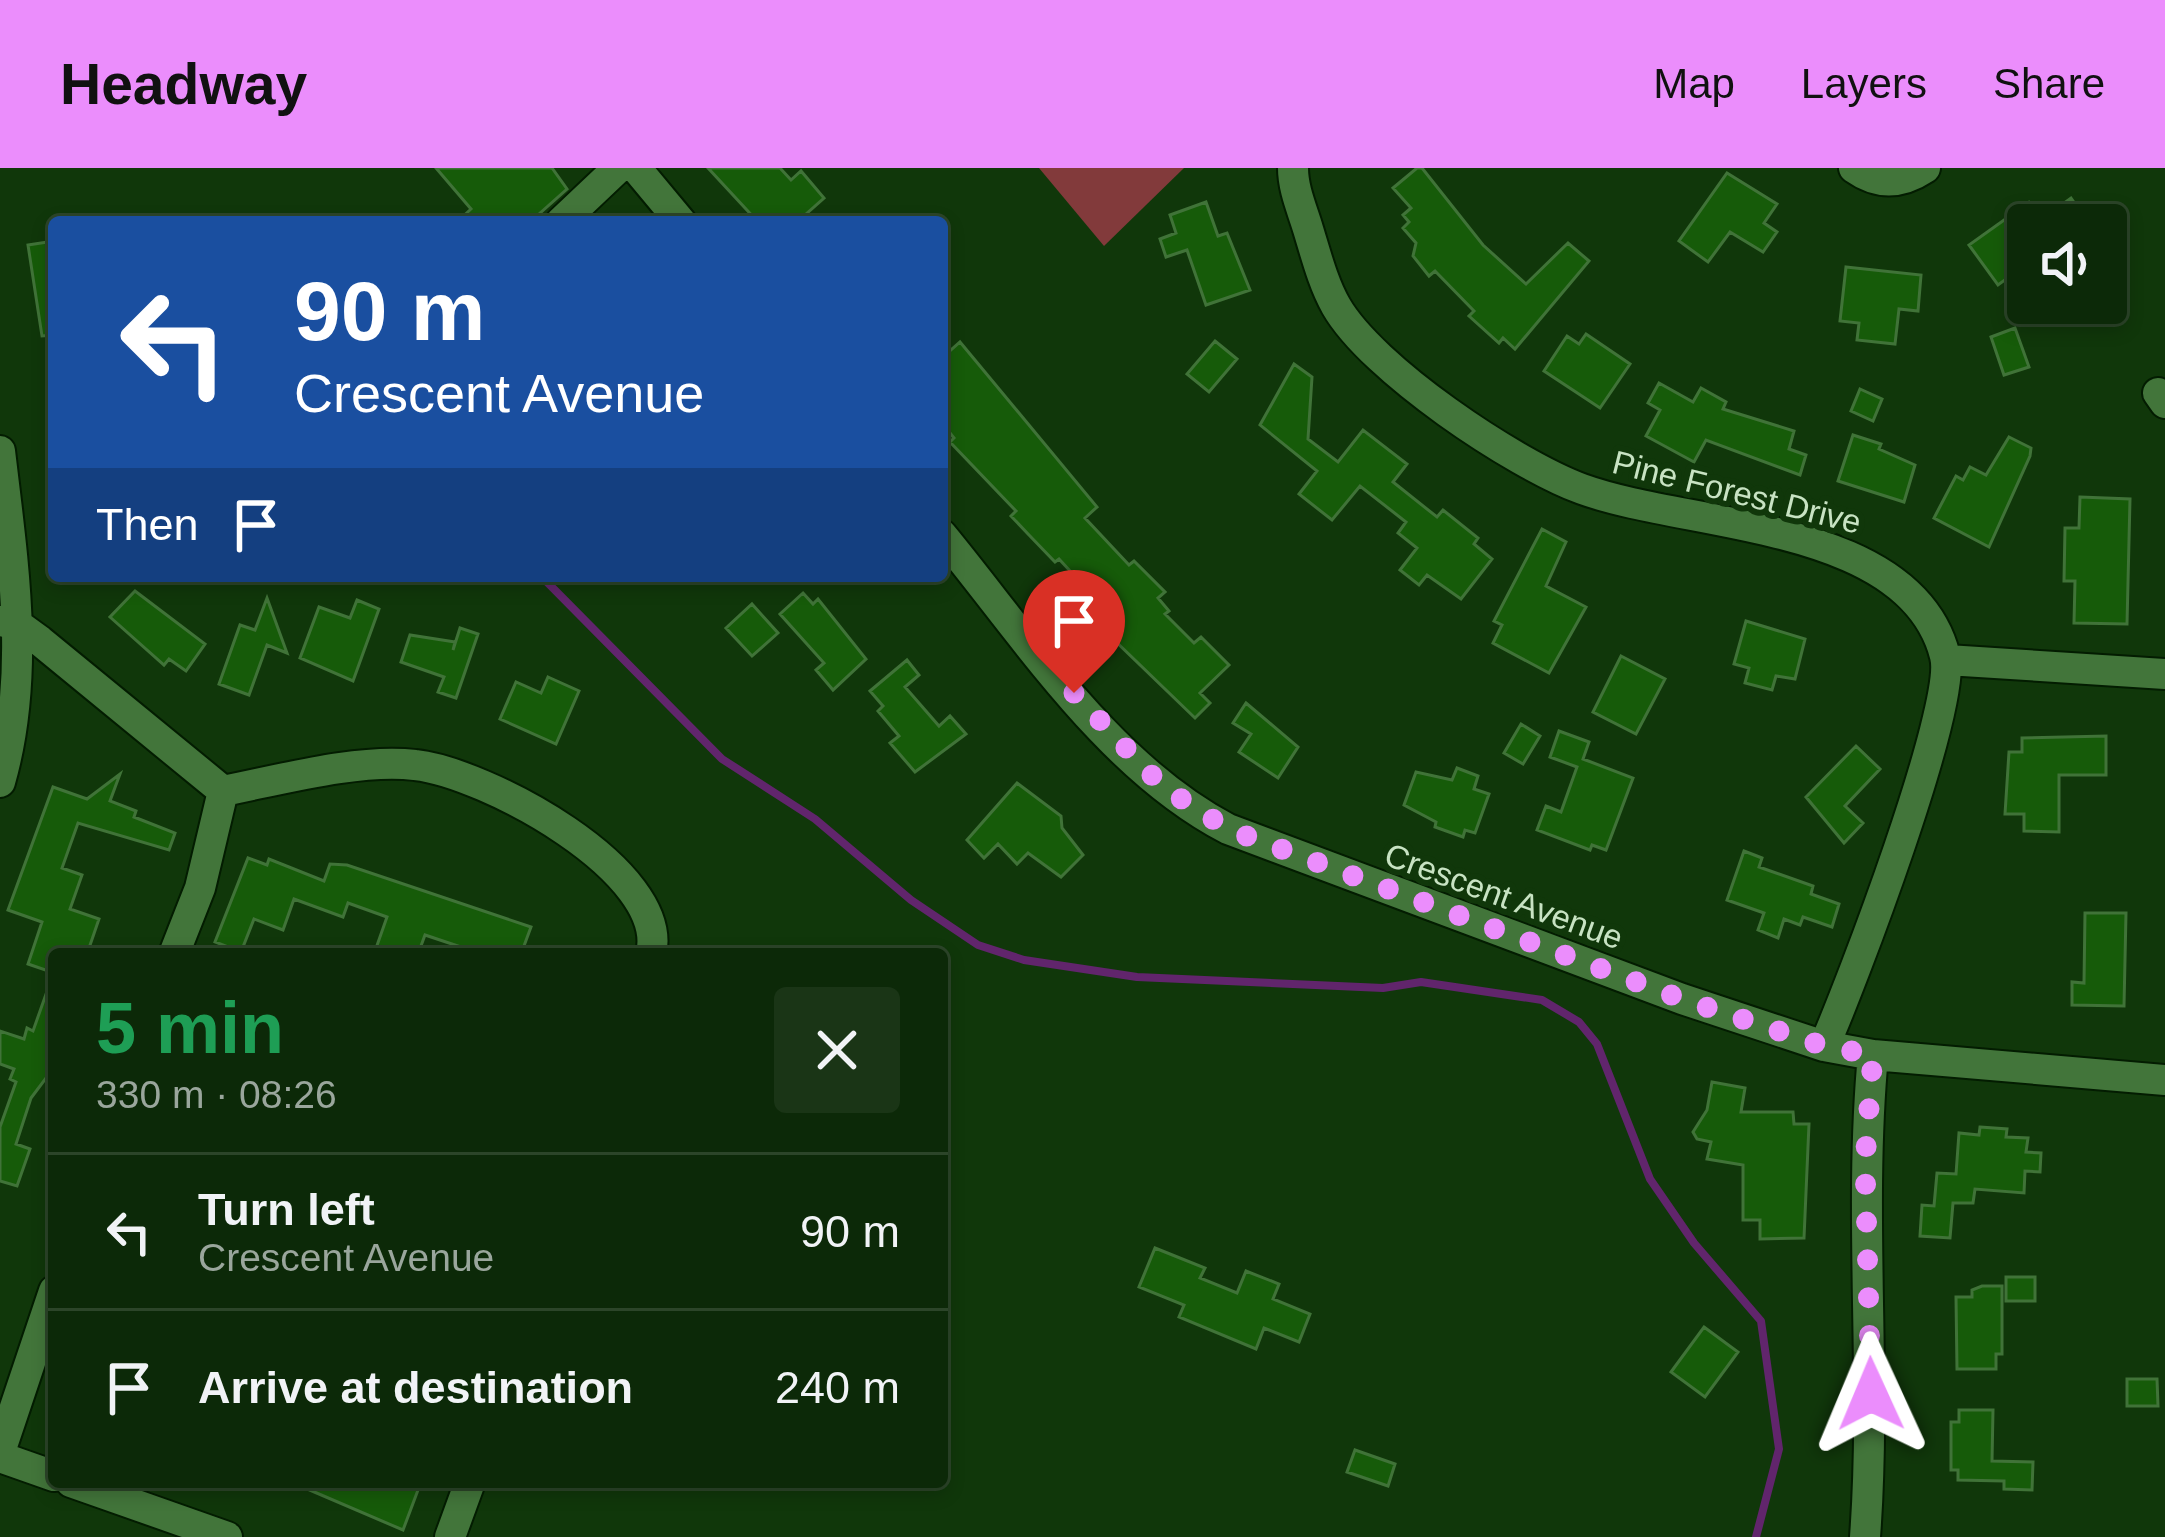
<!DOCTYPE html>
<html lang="en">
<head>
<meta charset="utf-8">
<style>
	:root { --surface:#0c2908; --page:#1a3516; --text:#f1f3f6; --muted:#9aa69c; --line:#2c4529; --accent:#eb8dfc }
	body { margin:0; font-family:Arial,sans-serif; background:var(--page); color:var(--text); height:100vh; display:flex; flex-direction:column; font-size:45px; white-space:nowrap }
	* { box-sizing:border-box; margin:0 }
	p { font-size:39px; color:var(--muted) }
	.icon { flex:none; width:66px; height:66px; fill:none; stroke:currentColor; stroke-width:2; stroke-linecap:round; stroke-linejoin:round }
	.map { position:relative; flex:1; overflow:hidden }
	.panel { position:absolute; left:48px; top:780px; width:900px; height:540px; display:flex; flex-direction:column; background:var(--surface); border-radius:12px; box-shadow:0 6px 18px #0003,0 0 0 3px var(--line) }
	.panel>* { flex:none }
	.top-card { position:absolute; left:48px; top:48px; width:900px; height:366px; border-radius:12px; box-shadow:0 6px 18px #0003,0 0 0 3px var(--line); background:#1a4fa0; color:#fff; overflow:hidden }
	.fabs { position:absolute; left:2007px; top:36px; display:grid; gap:24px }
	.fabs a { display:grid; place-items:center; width:120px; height:120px; border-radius:12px; background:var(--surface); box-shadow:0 6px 18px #0003,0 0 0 3px var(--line); font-size:60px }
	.pin { position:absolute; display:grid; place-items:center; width:102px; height:102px; color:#fff; margin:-123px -51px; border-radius:50% 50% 50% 0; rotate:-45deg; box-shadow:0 0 12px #0007 }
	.pin .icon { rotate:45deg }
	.me { position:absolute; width:132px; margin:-66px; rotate:359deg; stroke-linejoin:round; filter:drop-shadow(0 0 9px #0008) }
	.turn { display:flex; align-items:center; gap:42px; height:252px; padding:0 48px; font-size:54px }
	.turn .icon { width:156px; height:156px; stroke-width:2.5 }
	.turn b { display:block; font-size:84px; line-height:102px }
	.then { display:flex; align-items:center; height:114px; padding:0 48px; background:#0003; gap:24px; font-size:45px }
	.round { display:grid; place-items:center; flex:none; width:126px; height:126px; border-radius:12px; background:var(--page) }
	.overview { display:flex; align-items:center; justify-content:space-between; height:204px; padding:0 48px }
	h1 { font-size:72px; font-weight:700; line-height:90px; color:#1e9e55 }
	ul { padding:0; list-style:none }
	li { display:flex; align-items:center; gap:36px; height:156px; padding:0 48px; border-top:3px solid var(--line) }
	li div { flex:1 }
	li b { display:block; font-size:45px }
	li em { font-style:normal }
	header { display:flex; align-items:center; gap:72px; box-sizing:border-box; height:168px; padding:0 60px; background:var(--accent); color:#111 }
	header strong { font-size:57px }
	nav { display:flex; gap:66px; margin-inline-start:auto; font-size:42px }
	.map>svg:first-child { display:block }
</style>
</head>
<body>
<header>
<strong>Headway</strong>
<nav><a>Map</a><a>Layers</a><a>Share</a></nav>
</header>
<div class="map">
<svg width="2165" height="1369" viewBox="0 0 2165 1369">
	<rect width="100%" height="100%" fill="#10370a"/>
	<path fill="#823a3b" d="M1039,0h145l-80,78z"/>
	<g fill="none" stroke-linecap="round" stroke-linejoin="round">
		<path stroke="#61256c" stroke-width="8" d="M50,349l4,-1
			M541,408l181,183 93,60 96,81 67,45 46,15 113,17 246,11 38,-6 121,18 37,22 18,22 53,135 44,64 67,78 18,128 -23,88"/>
	</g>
	<path fill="#165b09" stroke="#407338" stroke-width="3" d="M436,0h116l15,21 -37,33h-73l14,-13z
		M708,0h72l11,12 10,-9 23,27 -27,24h-39z
		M1417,0h5l61,77 43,39 42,-41 21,18 -74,88 -12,-11 -4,5 -30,-27 5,-5 -39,-40 -6,5 -16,-20 3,-13 -13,-15 6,-6 -6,-7 8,-7 -18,-20z
		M1727,5l50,31 -13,19 13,9 -14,20 -33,-20 -22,30 -29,-21z
		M2071,30l19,27h-62v38l-30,22 -29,-40 59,-42v9l13,-9 8,11z
		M1206,34l12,34 9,-3 23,57 -44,15 -19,-55 -21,7 -6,-18 16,-6 -6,-18z
		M54,73v94l-12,1 -14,-91z
		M1846,99l75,8 -3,36 -19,-2 -4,35 -38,-4 2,-17 -19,-2z
		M2015,160l14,39 -25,8 -13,-38z
		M1586,166l44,30 -30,44 -56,-37 23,-35 12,8z
		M1215,173l22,18 -28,33 -22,-18z
		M960,174l137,165 -12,11 44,47 5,-4 31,31 -7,6 11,13 -4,3 29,29 7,-6 28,28 -29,28 10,10 -15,15 -87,-84 11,-10 -60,-65 -4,3 -26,-27 -18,-19 5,-5 -66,-69 4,-4 -12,-15v-65z
		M1294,196l18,13 -4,62 30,23 25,-32 44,34 -14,18 44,35 6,-7 35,28 -4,6 18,15 -31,40 -34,-24 -8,10 -19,-15 17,-22 -19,-15 8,-11 -46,-36 -28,34 -33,-26 18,-23 -57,-46z
		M1659,215l34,19 8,-14 25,14 -3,7 71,22 -5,18 17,6 -6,20 -94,-35 -12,22 -48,-26 14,-26 -12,-7z
		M1860,221l22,10 -9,22 -22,-10z
		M1853,267l28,9 -2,5 36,16 -11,37 -66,-21z
		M2009,269l22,11 -1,8 -41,91 -55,-29 22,-42 7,4 7,-13 16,8z
		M2080,329l50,2 -3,125 -53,-1 1,-42h-11l1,-53h14z
		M1542,361l24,13 -20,44 40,21 -37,66 -56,-30 9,-18 -8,-4z
		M135,423l70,53 -19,27 -17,-12 -5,6 -54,-48z
		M803,425l10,11 5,-5 48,60 -33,31 -17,-20 8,-7 -44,-49z
		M267,430l20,55 -20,-8 -18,50 -30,-11 21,-59 15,5z
		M357,432l22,9 -26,72 -53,-23 19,-51 31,11z
		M752,436l26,29 -26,23 -26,-28z
		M1746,453l59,18 -10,40 -19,-3 -4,14 -27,-7 4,-15 -15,-4z
		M460,460l18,6 -22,64 -18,-6 6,-15 -43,-15 9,-27 45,7 -2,8z
		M1621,488l44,23 -29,55 -43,-22z
		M907,492l12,15 -14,12 34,39 11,-10 16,18 -51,38 -25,-29 9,-7 -21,-25 5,-5 -13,-15z
		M548,509l31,14 -23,53 -56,-25 16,-37 25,11z
		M1246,535l52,44 -20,31 -39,-26 12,-18 -18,-11z
		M1521,556l19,12 -17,28 -19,-11z
		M1559,563l30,11 -6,17 50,19 -27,72 -14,-5 -2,5 -53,-20 9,-24 15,6 16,-45 -27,-10z
		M2106,568v39h-47v57l-35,-1v-17h-19l4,-62h13v-14z
		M1856,578l24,23 -35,37 18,17 -19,20 -38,-46z
		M1457,600l21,8 -4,13 15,5 -14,39 -10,-3 -2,7 -28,-10 1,-5 -32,-17 12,-33 36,8z
		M120,606l-10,27 26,10 -2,6 41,16 -6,17 -91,-27 -16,45 20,7 -12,34 29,10 -12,35h-33v19l-26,-9 14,-42 -34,-12 45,-123 34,12z
		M1017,615l44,33 1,12 21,27 -22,22 -33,-24 -11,11 -19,-20 -14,14 -17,-18z
		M1744,683l18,7 -3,9 54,19 -2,8 28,10 -7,23 -29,-10 -3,8 -16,-6 -6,19 -20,-8 6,-17 -37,-13z
		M248,690l19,7 2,-6 55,22 6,-17 17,1 184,62 -10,27h-55l1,-5 -42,-14 -7,19h-44l13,-37 -39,-14 -5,14 -49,-18 -11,31 -29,-11 -13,33 -26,-10z
		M2085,745h41l-2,93 -52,-1v-23l12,1z
		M51,812l3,101 -8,-3 -15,20 -15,46 14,5 -13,37 -17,-5v-54l16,-45 -6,-3 4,-10 -14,-5v-33l24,8 3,-11 6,3z
		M1712,914l33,6 -4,24h52l1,12h15l-5,114 -44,1v-19h-17v-55l-36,-6 4,-17 -14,-3 -4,-7 14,-22z
		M1980,959l27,2 -1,8 22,1 -2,14 15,1 -1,19 -15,-1 -1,22 -49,-4 -2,14h-20l-3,35 -30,-2 2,-31 12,1 3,-33 19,1 3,-41 20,2z
		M1155,1080l50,20 -5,10 37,15 9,-22 33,13 -6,15 37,15 -11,28 -35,-14 -8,21 -77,-32 5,-12 -45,-18z
		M2006,1109h29v24h-29z
		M1982,1118h20v68h-6v15h-39l-1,-72h16v-7z
		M1704,1159l34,25 -33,45 -34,-25z
		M2127,1211h30l1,27h-31z
		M1959,1242h34l-1,51 41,1 -1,28 -28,-1v-8l-46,-1v-10h-7v-48h8z
		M1355,1282l40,14 -7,22 -41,-14z
		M291,1314h130l-18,48z"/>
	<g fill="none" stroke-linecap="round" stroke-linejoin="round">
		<defs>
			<path id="minor" d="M636,0l45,54
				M1293,0c0,21 9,41 15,61 8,26 15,54 28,77 36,63 178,158 246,183 107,39 329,32 363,167 13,49 -95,332 -121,390
				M1854,0c24,17 47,16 71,0
				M561,54l57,-54
				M2158,225l7,10
				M0,283c13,111 31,222 0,331
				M942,367c84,102 167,232 286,294l454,170 142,47 49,9 292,25
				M0,453l18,4 22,16 183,150c56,-11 137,-33 192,-26 69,7 256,106 236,189
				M1947,492l218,14
				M174,786l26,-66 23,-97
				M0,1284l54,-161
				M0,1289l54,19
				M71,1314l156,55
				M450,1369l20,-55
				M1865,1369c12,-161 -7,-321 8,-482"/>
		</defs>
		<use href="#minor" stroke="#031c01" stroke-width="34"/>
		<use href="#minor" stroke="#42753a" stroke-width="30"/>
	</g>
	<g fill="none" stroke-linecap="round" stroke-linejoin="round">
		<path stroke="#eb8dfc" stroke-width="21" stroke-dasharray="0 37.8" d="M1074,525l89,94 65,42 454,170 142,47 49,9 -8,107 6,232"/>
	</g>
	<g text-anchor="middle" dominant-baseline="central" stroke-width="12" stroke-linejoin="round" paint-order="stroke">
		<g font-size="33" fill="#c8e3c3" stroke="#10370a">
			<text transform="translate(1737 324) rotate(14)">Pine Forest Drive</text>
			<text transform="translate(1504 728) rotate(20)">Crescent Avenue</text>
		</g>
	</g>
</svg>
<div class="fabs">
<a><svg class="icon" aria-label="sound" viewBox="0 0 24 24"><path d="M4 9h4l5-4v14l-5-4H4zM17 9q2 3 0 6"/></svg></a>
</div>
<div class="pin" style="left:1074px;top:525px;background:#d93025"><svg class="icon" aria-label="arrive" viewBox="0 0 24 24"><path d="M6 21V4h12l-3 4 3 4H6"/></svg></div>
<svg class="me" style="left:1871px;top:1226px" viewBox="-20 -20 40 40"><path d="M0-17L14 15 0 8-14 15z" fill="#eb8dfc" stroke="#fff" stroke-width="4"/></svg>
<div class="top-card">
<div class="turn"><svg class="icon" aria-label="left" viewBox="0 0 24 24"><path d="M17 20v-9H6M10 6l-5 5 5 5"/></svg><div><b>90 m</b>Crescent Avenue</div></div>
<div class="then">Then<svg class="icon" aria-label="arrive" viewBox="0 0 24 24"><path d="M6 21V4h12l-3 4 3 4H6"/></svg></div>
</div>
<section class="panel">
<div class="overview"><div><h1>5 min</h1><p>330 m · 08:26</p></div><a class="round"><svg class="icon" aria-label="close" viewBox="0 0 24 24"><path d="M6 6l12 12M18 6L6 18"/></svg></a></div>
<ul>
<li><svg class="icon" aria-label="left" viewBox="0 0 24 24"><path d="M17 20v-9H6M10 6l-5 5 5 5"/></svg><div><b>Turn left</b><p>Crescent Avenue</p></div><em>90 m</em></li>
<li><svg class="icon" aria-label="arrive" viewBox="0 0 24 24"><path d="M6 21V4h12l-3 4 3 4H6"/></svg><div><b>Arrive at destination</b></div><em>240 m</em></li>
</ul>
</section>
</div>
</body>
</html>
